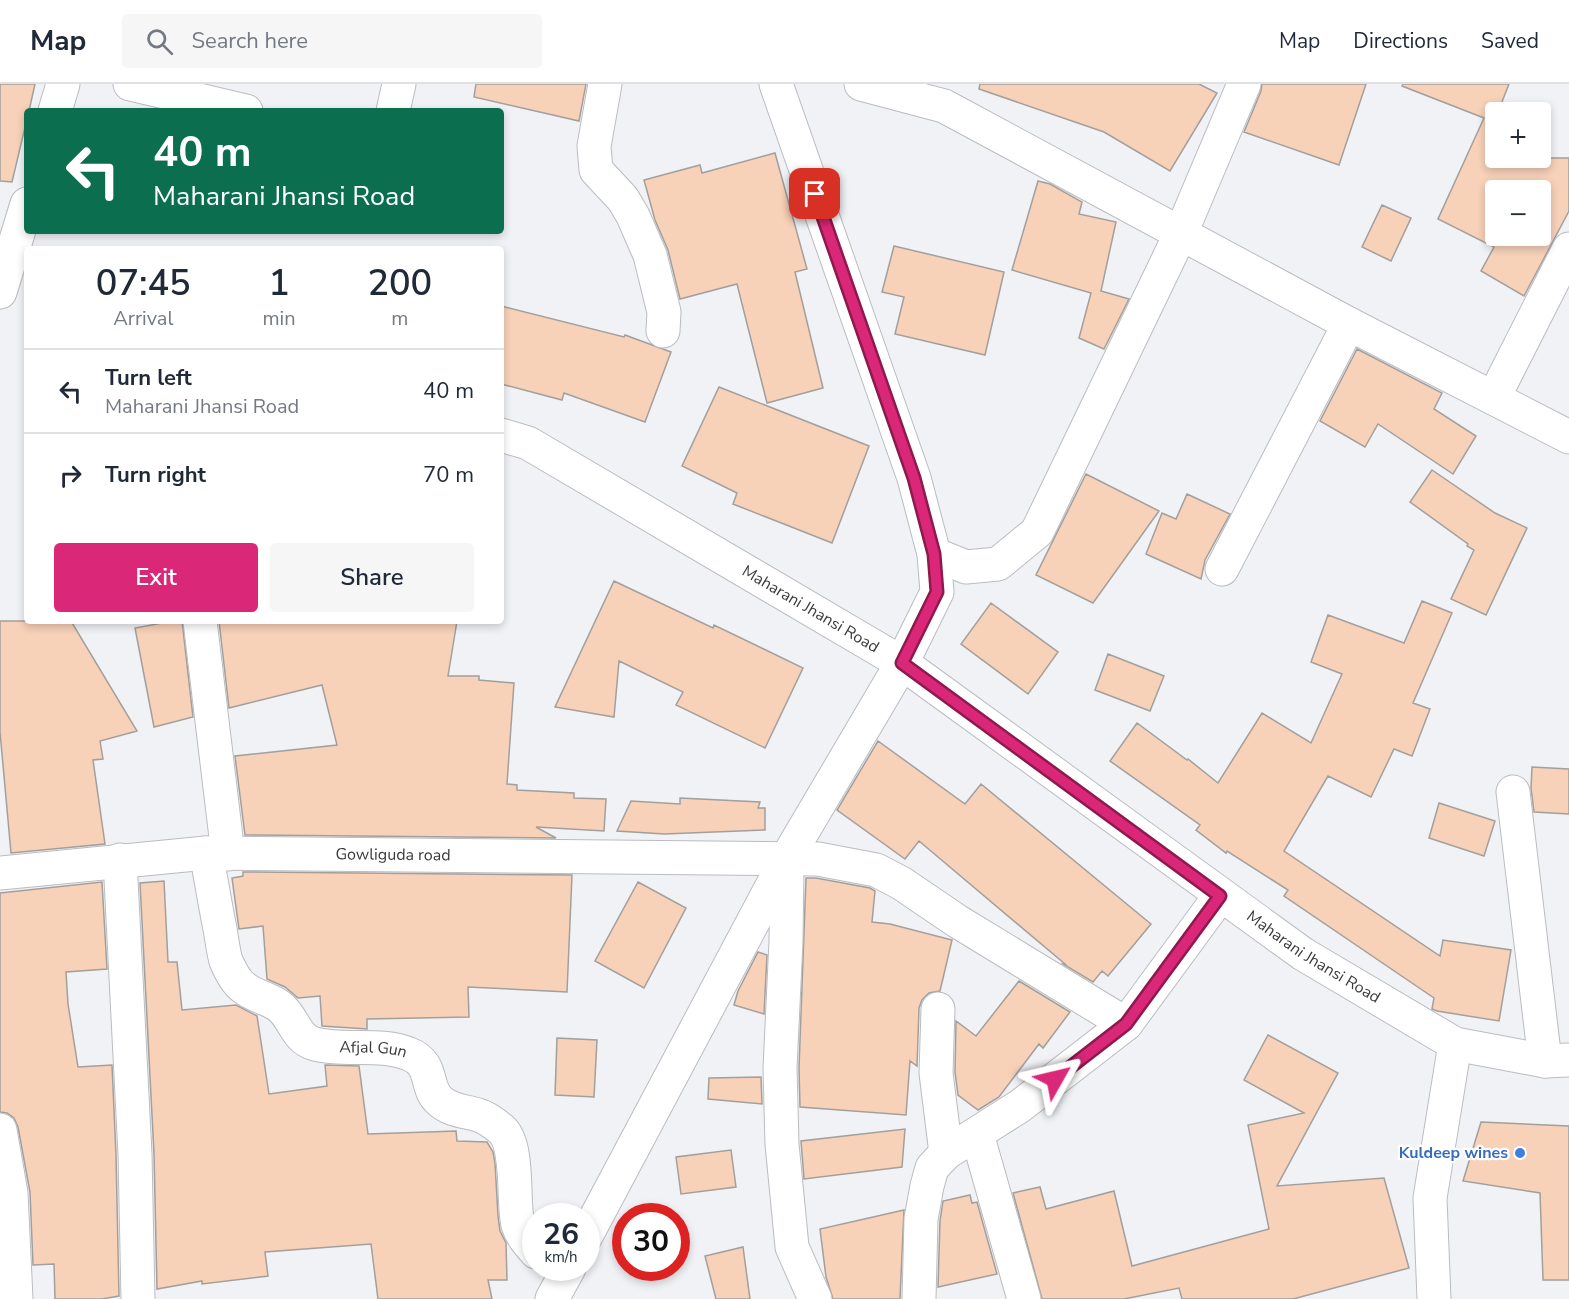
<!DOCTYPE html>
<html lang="en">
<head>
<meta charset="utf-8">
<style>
	:root { --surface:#fff; --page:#f6f6f7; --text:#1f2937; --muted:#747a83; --line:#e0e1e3; --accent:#db2777 }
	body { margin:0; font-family:"Nunito Sans",sans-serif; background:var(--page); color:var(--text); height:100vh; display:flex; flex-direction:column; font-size:22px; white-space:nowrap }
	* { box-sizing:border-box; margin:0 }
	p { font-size:20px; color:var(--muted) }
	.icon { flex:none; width:33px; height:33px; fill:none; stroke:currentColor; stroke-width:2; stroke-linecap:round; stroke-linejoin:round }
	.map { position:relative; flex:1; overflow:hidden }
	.side { position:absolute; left:24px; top:162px; width:480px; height:378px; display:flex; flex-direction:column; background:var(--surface); border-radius:6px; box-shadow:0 3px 9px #0003 }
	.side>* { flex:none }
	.hud { position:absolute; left:24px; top:24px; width:480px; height:126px; border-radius:6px; box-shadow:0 3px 9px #0003; background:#0b6e4f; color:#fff; overflow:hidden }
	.fabs { position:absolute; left:1485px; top:18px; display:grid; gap:12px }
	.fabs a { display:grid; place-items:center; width:66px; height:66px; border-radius:6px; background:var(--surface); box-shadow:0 3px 9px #0003; font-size:30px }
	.speed { position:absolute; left:522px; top:1119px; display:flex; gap:12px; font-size:30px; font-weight:700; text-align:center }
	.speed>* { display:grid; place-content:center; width:78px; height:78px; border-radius:50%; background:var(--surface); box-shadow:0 3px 9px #0003; line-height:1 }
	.speed small { font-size:15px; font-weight:400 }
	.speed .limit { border:9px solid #d22; background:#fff; color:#111 }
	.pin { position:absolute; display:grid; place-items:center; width:51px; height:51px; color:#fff; margin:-26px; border-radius:12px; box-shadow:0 3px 9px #0006 }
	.me { position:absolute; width:66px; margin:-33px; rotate:53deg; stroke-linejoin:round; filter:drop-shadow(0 0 4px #0008) }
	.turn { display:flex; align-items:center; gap:21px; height:126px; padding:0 30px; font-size:27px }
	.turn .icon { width:78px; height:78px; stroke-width:2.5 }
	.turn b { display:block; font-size:42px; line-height:51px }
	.eta { display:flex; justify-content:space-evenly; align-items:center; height:102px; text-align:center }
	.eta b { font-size:36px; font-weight:600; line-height:42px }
	.action { display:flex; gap:12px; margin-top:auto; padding:12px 30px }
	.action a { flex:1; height:69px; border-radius:6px; background:var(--accent); color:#fff; font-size:24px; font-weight:600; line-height:69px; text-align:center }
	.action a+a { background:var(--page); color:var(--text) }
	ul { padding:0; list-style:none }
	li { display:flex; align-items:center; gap:18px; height:84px; padding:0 30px; border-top:2px solid var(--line) }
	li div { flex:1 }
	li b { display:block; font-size:22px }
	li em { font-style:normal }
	header { display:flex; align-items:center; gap:36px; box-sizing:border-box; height:84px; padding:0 30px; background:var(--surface); border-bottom:2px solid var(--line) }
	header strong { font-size:28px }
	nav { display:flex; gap:33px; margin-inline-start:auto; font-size:21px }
	.search { width:420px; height:54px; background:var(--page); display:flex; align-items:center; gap:15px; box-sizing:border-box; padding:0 21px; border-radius:6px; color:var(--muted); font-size:22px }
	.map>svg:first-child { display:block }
</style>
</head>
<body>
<header>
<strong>Map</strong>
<div class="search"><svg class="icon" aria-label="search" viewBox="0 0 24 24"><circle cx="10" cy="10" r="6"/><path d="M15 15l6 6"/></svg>Search here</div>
<nav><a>Map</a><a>Directions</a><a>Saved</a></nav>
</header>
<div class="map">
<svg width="1569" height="1215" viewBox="0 0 1569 1215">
	<rect width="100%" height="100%" fill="#f0f2f6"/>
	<path fill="#f7d1b8" stroke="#a39f9d" stroke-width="1.5" fill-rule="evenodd" d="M0,0h35l-6,27h-2v8l-15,63 -12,-1z
		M476,0h110l-7,37 -105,-24z
		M980,0h219l18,9 -47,78 -66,-39 -125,-43z
		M1262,0h104l-27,81 -95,-33 17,-41z
		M1403,0h106l-11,28h-2v46h73v53l-45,85 -43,-25 13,-24 -56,-28 46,-101 -82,-32zM1496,106h44v46h-44z
		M775,69l32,116 -12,3 28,116 -56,15 -30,-119 -57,15 -12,-49 -13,-30 -11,-40 56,-15 2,8z
		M1038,97l12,3 32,18 -3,12 37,8 -15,69 28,8 -25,50 -25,-11 12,-45 -79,-23z
		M1382,121l29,13 -20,43 -29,-14z
		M894,162l110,26 -19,83 -90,-21 9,-37 -22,-5z
		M501,222l123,31 1,-2 46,17 -26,70 -81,-29 -2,7 -61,-16z
		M1357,265l85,44 -8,16 42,27 -23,38 -75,-50 -13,23 -45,-26z
		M719,303l150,59 -37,97 -99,-39 4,-11 -55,-27z
		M1432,386l63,43 32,15 -41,87 -35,-16 23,-49 -7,-4 1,-2 -58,-42z
		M1086,390l73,37 -66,92 -57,-28z
		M1187,410l43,20 -25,46 -4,19 -55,-25 16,-41 14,6z
		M614,497l99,47 1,-3 89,43 -38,80 -89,-43 7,-13 -64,-31 -5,56 -59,-10z
		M1422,517l30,12 -39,90 17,6 -18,47 -18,-7 -23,48 -43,-21 -44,75 156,105 3,-16 68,10 -12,71 -62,-10 -5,-2 2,-11 -150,-102 4,-6 -61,-39 -1,2 -30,-23 4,-5 -90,-64 27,-38 50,37 1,-1 30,24 44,-70 49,30 31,-69 -31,-12 17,-47 76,28z
		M991,519l67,49 -30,42 -67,-50z
		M0,537h71l66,110 -37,10 3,18 -10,1 12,84 -94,9 -11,-121z
		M173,537h9l11,96 -39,10 -19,-99z
		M219,537h238l-9,55h31v4l35,3 -7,101 10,1v5l57,3v5l32,1 -2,32 -68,-4 20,11 -311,-3 -10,-79 102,-11 -15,-60 -93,23z
		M1108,570l56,22 -14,35 -55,-21z
		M878,657l87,63 16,-20 170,140 -43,52 -6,-5 -9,11 -30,-18h2l-146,-123 -14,18 -68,-49z
		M1532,683l37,2v45l-35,-2 -3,-24z
		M680,714l80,4 -2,6h7v22l-101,4 -47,-3 14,-30 49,3z
		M1439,719l56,18 -11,35 -55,-18z
		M243,788l329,3 -5,117 -99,-5 1,30 -102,2v10l-45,-3 -2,-30 -22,2 -13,-11 -18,-8 -4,-53 -24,3 -7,-51 11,-2z
		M806,794h10l54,10 5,3 -3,31 18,2 62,16 -12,51 -11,2 -7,7 -3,8 -2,58 -7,-5 -4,54 -106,-8 -1,-39z
		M164,797l4,81h9l5,48 54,-5 21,11 12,78 58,-8 -2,-21 34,1 9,68 88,-3 1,10 30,1 6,10 2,11 3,53 2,15 6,12 1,37h-19l4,19h-114l-7,-55 -106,8 3,24 -66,8v-3l-45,8 -3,-135 -14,-271z
		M102,798l5,87 -41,3 2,32 10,63 34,-2 4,90 3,141 -17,3h-47l-1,-35 -21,1 -3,-73 -12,-65 -4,-9 -7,-5 -7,-1v-219z
		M638,798l48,26 -42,80 -49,-27z
		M758,868l9,3 -3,59 -30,-9 4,-14z
		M1019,897l51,31 -27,36 -4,-4 -40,53 -21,13 -20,-15 -3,-23 1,-51 20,15z
		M1268,951l70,38 -61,113 107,-8 25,90 -116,31h-111l-3,-11 -55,11h-82l-29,-106 27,-6 6,22 68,-18 18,75 137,-37 -21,-104 56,-12 -60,-33z
		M557,954l40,2 -3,57 -39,-2z
		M761,993l1,27 -54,-5 1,-21z
		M1481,1038l88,4v154h-26l-3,-87 -77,-12z
		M905,1045l-3,38 -98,12 -3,-38z
		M731,1066l5,37 -55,7 -5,-37z
		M970,1111l2,8 5,-1 20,72 -59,13 2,-66 3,-20z
		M904,1126l-4,89h-67l-7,-22 -6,-48z
		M743,1163l7,52h-34l-11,-43z"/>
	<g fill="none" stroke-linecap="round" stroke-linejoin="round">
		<defs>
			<g id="minor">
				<path d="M130,0l116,27"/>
				<path d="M605,0l-11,62 2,24 27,29 10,17 17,39 14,57 -1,19"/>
				<path d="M861,0l83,22 405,218 220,113"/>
				<path d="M55,27l8,-27"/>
				<path d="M393,27l6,-27"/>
				<path d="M0,208l27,-88"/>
				<path d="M1494,313l75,-148"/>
				<path id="s1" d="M501,351l27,8 374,220 401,291 152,90 90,17 24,-1"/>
				<path d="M934,470l32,13 32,-3 39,-32 144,-299 63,-149"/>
				<path d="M1222,485l127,-245"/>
				<path d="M200,537l28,233"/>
				<path d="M1513,708l32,269"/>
				<path id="s2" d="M206,769c5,26 9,51 14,76 2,10 3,22 6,32 3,7 10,21 17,26 10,9 25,11 36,19 15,11 16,33 36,38 30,8 65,-2 94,10 26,10 15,34 31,47 11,10 25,10 38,14 7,2 17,9 23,14 19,16 11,72 17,96 3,10 11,19 18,27"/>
				<path d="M120,776l15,294 3,145"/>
				<path d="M787,779l-1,78 -6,127 2,76 10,103 23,52"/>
				<path id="s3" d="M0,789l206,-20 612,6 58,11 25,13 56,38 169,103"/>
				<path d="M938,925l-2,64 10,80"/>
				<path d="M0,1046l11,63 5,106"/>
				<path d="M977,1050l47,165"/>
				<path d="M586,1152l201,-378 115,-195 35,-71 -3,-38 -20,-76 -138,-394"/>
				<path d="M552,1215l17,-31"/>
				<path d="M919,1215l2,-80 6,-33 5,-18 14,-15 74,-47 106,-82 94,-128"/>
				<path d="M1434,1215l-4,-101 25,-154"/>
			</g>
		</defs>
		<use href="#minor" stroke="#bbbcc0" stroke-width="35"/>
		<use href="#minor" stroke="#fff" stroke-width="33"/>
	</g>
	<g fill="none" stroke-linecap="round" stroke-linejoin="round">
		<defs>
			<path id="route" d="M815,110l99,284 20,76 3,38 -35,71 318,233 -94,128 -71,55"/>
		</defs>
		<use href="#route" stroke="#8e194d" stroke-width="15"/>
		<use href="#route" stroke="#db2777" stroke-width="10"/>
	</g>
	<circle fill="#3f7fe0" stroke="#fff" stroke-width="2" cx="1520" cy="1069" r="6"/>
	<g text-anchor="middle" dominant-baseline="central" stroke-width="4.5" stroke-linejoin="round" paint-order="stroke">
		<g font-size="16" fill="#3a3a3c" stroke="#fff">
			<text stroke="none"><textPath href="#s1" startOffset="356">Maharani Jhansi Road</textPath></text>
			<text stroke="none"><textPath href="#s3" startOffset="394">Gowliguda road</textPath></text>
			<text stroke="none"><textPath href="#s1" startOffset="968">Maharani Jhansi Road</textPath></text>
			<text stroke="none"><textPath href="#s2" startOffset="294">Afjal Gun</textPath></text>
		</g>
		<g font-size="16" font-weight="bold" fill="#366cbe" stroke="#fff" text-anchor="end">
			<text x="1508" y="1069">Kuldeep wines</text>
		</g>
	</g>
</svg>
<div class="fabs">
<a>+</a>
<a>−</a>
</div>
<div class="speed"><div>26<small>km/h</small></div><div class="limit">30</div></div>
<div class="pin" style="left:815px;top:110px;background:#d93025"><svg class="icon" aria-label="arrive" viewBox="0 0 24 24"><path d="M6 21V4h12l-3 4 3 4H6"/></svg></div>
<svg class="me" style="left:1055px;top:995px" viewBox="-20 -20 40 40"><path d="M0-17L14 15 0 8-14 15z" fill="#db2777" stroke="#fff" stroke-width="4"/></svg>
<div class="hud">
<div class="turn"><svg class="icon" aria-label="left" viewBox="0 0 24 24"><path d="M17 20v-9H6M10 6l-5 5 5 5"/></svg><div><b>40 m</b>Maharani Jhansi Road</div></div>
</div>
<section class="side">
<div class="eta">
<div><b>07:45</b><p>Arrival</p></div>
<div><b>1</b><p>min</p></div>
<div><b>200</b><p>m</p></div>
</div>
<ul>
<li><svg class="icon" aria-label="left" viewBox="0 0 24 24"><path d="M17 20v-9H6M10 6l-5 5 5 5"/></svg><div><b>Turn left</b><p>Maharani Jhansi Road</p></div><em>40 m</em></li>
<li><svg class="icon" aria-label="right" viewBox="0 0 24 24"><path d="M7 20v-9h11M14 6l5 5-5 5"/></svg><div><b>Turn right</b></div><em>70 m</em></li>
</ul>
<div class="action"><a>Exit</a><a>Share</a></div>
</section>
</div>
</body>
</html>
